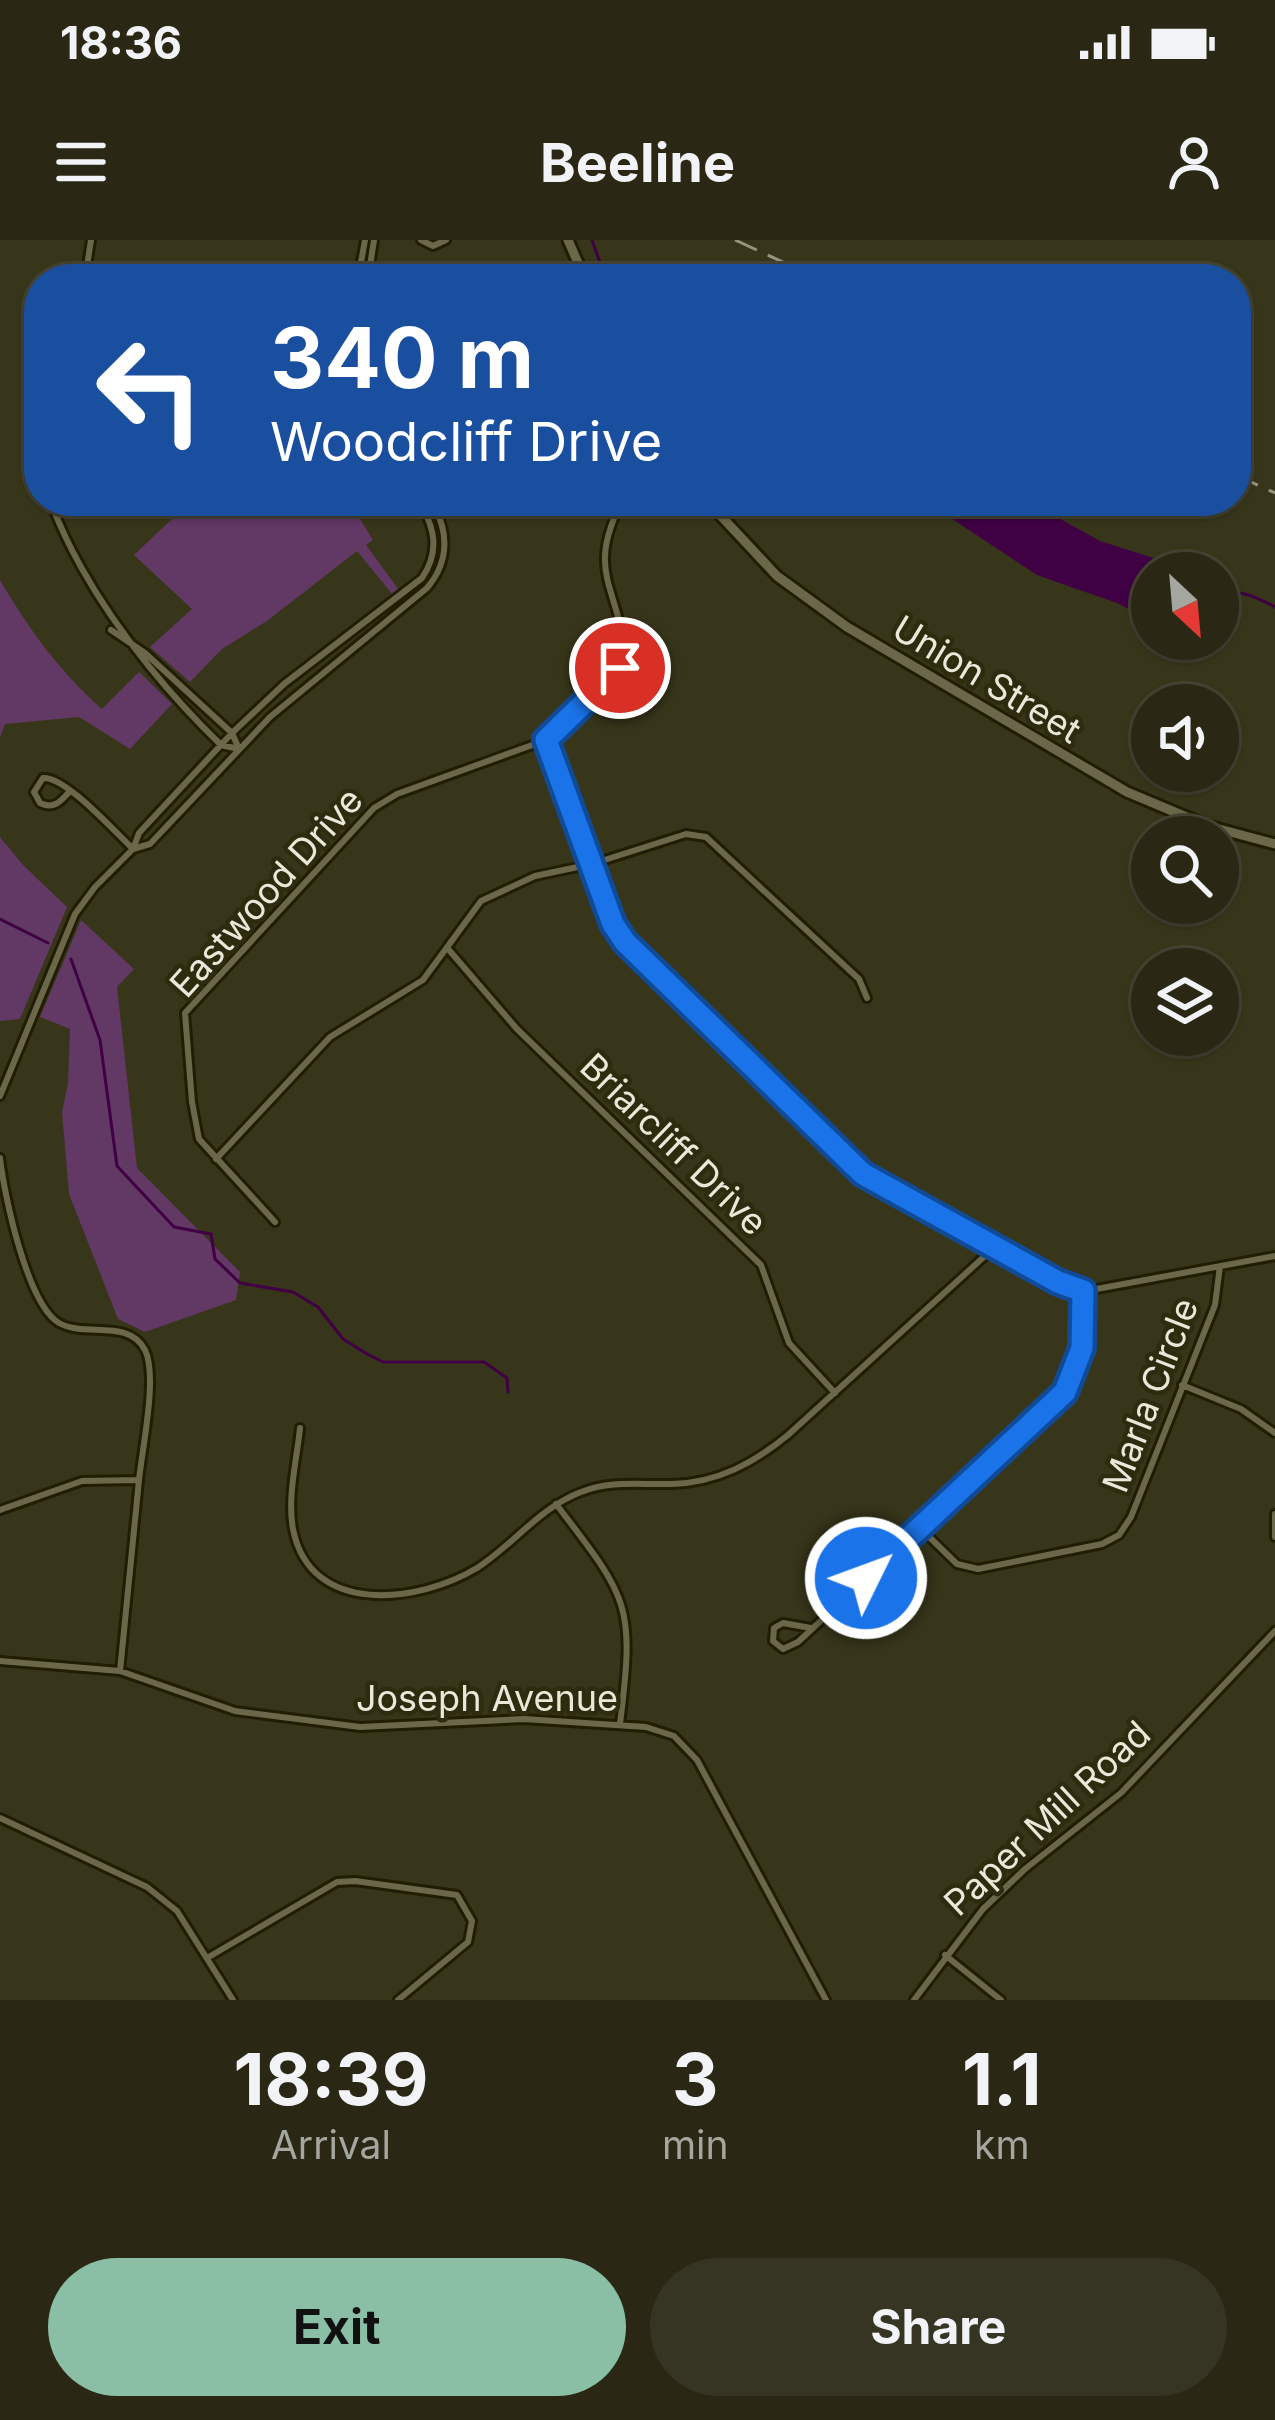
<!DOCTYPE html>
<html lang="en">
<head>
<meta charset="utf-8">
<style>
	:root { --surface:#2a2814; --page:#363422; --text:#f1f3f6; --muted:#a5a6a0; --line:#464434; --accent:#8abfa5 }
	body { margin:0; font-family:Inter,sans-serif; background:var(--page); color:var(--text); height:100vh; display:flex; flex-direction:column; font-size:45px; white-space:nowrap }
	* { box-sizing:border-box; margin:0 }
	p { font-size:39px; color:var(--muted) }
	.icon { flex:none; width:66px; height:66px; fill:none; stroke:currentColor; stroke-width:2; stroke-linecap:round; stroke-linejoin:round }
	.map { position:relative; height:1760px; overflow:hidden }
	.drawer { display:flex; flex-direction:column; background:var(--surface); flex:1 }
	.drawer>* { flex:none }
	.banner { position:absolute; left:24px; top:24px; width:1227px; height:252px; border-radius:48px; box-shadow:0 3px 9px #0004,0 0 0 3px var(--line); background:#1a4fa0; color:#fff; overflow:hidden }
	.needle { width:78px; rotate:154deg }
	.controls { position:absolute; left:1131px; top:312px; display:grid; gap:24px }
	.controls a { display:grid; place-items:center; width:108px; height:108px; border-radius:50%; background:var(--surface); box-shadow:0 3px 9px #0004,0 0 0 3px var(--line); font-size:60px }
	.pin { position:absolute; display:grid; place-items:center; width:102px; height:102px; color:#fff; margin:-51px; border:6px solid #fff; border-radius:50%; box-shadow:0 3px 12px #0007 }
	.me { position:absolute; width:132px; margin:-66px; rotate:48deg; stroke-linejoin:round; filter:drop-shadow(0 0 9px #0008) }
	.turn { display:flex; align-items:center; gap:42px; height:252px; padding:0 48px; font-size:54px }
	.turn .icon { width:156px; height:156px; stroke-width:2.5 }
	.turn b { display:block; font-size:84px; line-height:102px }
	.eta { display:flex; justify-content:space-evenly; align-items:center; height:204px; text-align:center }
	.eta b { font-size:72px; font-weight:700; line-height:84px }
	.button { display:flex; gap:24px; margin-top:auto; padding:24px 48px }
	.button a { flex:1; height:138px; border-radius:72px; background:var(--accent); color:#111; font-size:48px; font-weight:700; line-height:138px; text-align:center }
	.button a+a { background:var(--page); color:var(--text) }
	.status { display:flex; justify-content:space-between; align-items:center; height:84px; padding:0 60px; background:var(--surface); direction:ltr }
	.status svg { height:33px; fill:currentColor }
	header { display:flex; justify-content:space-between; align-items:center; height:156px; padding:0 48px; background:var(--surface); font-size:54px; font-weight:700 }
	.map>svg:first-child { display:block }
</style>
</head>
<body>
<div class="status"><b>18:36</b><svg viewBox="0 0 49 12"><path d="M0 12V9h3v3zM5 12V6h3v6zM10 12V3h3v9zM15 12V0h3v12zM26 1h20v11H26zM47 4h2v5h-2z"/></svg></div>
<header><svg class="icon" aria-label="menu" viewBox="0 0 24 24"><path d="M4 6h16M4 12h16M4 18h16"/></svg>Beeline<svg class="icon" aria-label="person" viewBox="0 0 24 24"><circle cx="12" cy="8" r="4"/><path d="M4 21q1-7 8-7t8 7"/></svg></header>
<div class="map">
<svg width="1275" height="1760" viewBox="0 0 1275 1760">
	<rect width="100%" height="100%" fill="#38361a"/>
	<path fill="#623864" d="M176,261h173l24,39 -7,5 33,45 -6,5 -36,-44 -90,70 -45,28 -32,33 -40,-35 42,-38 -58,-54 40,-38z
		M0,340c28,48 60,92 102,129l37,-37 33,32 -42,45 -51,-32 -74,7 -5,13z
		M0,597l23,28 44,42 -47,112 -20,2z
		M81,680l53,49 -17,18 20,181 103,104 -4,28 -91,32 -27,-13 -49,-125 -7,-82 6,-28 2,-55 -30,-12z"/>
	<path fill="#400044" d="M925,261h103l72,40 66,21 6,11h-20v48l-35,-18 -80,-28z"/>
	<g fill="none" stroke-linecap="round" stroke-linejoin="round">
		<path stroke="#400044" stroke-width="3" d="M592,0l14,39
			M1218,353c20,-5 40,5 57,14
			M0,679l48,24
			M71,719l29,81 17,126 57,61 37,7 4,25 25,24 53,9 25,15 25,32 24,15 16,8h101l23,16 1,14"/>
		<defs>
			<path id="minor" d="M421,0l12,6 13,-6
				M85,39l6,-39
				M358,39l7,-39
				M368,39l6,-39
				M39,111c-39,140 91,306 182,394l18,4
				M111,390l34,23 87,80 7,16
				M546,500l67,184 12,18 238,232 203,112 25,4 184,-34
				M70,551c-9,10 -16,19 -30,12l-6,-11 9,-14c22,-2 71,53 90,71
				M133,609l17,-5 120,-127 157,-129c23,-27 22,-58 4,-87
				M449,710l68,79 244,236 28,78 46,50
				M0,856l75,-182 20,-27 38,-38 6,-16 93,-100 52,-49 138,-106c18,-27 13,-50 -3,-77
				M0,918c4,36 27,146 59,165 27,15 69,-5 86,27 13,26 -3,99 -6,130
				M216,919l114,-122 93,-57 58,-79 54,-25 57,-12 94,-30 20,3 153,142 8,19
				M275,982l-76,-83 -7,-37 -7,-89 189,-205 23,-14 149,-54 67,-63 11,-19 1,-10c-10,-65 -38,-78 -3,-147
				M1182,1145l59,24 34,24
				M300,1188c-3,31 -13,69 -7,101 17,88 126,74 184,39 36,-23 62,-60 104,-76 30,-12 59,-7 91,-8 45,-1 82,-21 116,-49l209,-190
				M556,1264c73,95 79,100 64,220
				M0,1270l82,-29 57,-1 -19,191
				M1275,1274v23
				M920,1288l37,36 21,5 124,-25 17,-9 12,-18 84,-212 5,-39
				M811,1388l-28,-5 -9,5 -1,13 10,8 15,-7 259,-241 23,-42 3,-68
				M0,1421l120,10 115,40 125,16 164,-8 122,8 28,9 23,24 129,240
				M0,1578l147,69 30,24 56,89
				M945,1715l56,45
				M207,1718l130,-76 18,-1 102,14 15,26 -4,21 -70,58
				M914,1760l69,-91 42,-40 96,-76 154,-162"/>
			<path id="secondary" d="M568,0l17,39
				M707,261l70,75 70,51 280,165 81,34 67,18"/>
		</defs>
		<use href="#minor" stroke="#201d02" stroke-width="12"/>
		<use href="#secondary" stroke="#201d02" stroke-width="15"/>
		<use href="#minor" stroke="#6b684a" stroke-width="6"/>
		<use href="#secondary" stroke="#6b684a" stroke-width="9"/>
		<path stroke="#95947e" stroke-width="3" stroke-dasharray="24 12" stroke-linecap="butt" d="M735,0l85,39
			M1236,235l39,18"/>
	</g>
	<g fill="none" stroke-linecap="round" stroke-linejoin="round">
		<defs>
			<path id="route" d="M620,428l-74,72 67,184 12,18 238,232 195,108 25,9 -1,57 -17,44 -199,186"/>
		</defs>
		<use href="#route" stroke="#114b97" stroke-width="30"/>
		<use href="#route" stroke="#1a73e8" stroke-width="21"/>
	</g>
	<g text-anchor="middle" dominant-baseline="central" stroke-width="9" stroke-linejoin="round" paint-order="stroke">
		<g font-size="36" fill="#eae9d9" stroke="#2e2b0f">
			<text transform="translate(987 439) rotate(31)">Union Street</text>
			<text transform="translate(266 652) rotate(-48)">Eastwood Drive</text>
			<text transform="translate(674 904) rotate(44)">Briarcliff Drive</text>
			<text transform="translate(1150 1155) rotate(-69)">Marla Circle</text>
			<text x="487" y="1458">Joseph Avenue</text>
			<text transform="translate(1047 1578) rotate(-43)">Paper Mill Road</text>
		</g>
	</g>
</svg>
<div class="controls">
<a><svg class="needle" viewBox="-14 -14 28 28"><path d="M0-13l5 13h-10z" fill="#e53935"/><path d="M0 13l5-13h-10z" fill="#a5a6a0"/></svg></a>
<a><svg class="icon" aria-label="sound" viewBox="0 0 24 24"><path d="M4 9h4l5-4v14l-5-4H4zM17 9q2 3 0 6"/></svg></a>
<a><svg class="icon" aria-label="search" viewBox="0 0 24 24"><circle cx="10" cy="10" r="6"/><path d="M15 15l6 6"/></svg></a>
<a><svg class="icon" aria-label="layers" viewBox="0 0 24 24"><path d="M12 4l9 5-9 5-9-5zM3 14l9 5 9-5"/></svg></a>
</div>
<div class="pin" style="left:620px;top:428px;background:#d93025"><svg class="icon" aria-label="arrive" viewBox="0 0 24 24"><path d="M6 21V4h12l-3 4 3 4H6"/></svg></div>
<svg class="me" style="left:866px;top:1338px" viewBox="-20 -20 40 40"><circle r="17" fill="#1a73e8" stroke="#fff" stroke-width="3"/><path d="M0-11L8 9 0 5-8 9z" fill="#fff"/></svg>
<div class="banner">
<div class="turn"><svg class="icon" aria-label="left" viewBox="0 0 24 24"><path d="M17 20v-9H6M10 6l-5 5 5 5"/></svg><div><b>340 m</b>Woodcliff Drive</div></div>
</div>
</div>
<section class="drawer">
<div class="eta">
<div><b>18:39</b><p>Arrival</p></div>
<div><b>3</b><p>min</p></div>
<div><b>1.1</b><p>km</p></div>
</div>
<div class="button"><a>Exit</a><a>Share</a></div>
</section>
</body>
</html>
